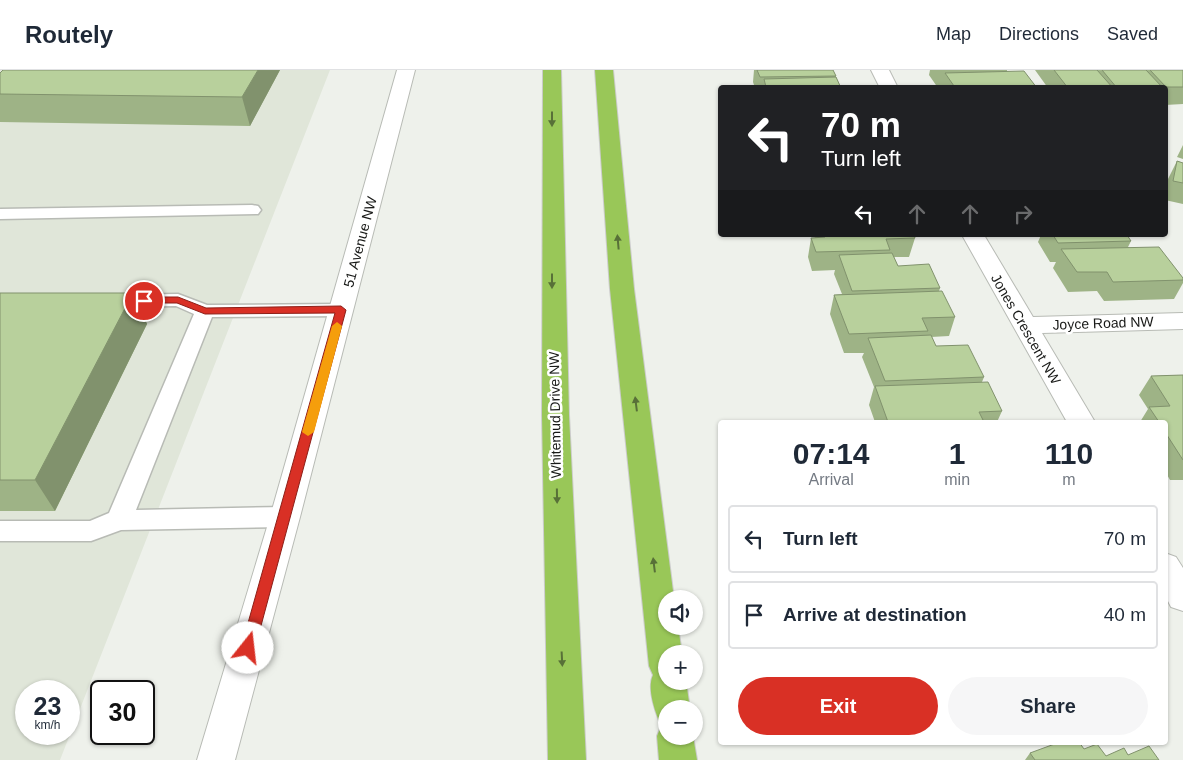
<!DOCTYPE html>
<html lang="en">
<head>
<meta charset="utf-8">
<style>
	:root { --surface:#fff; --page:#f6f6f7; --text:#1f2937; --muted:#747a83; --line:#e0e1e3; --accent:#d93025 }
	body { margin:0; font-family:Helvetica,sans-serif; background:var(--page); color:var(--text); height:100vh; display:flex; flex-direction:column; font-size:19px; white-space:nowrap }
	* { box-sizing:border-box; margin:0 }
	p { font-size:16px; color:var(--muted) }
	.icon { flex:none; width:28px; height:28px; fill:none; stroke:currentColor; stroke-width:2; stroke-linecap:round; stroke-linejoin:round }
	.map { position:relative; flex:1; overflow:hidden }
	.sheet { position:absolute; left:718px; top:350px; width:450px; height:325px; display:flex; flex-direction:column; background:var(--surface); border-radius:5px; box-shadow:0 1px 4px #0004 }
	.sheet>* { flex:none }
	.top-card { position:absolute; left:718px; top:15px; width:450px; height:152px; border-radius:5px; box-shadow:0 1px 4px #0004; background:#202124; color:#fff; overflow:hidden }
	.tools { position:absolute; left:658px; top:520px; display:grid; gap:10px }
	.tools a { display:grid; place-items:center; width:45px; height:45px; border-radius:50%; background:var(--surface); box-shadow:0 1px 4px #0004; font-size:25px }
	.speed { position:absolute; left:15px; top:610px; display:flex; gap:10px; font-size:25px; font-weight:700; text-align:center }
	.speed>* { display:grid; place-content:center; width:65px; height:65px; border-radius:50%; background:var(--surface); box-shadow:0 1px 4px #0004; line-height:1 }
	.speed small { font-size:12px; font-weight:400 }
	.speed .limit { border:2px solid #111; border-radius:8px; background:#fff; color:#111 }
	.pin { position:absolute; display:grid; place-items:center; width:42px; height:42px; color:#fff; margin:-21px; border:2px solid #fff; border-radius:50%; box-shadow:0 1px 5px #0007 }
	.me { position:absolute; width:55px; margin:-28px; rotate:16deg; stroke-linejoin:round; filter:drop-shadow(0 0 4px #0008) }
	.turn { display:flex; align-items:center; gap:18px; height:105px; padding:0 20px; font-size:22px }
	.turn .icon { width:65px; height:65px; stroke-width:2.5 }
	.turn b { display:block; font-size:35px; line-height:42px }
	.lanes { display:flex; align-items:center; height:48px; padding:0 20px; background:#0003; justify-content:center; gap:25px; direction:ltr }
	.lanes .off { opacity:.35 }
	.eta { display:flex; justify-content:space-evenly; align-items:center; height:85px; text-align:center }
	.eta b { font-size:30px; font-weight:700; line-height:35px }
	.button { display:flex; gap:10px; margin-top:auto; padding:10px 20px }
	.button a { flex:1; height:58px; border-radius:30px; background:var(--accent); color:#fff; font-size:20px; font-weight:700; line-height:58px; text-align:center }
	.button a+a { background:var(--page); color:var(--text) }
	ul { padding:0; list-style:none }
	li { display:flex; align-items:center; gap:15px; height:68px; margin:0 10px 8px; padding:0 10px; border:2px solid var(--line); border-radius:5px }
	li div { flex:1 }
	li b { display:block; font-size:19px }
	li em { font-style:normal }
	header { display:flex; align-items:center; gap:30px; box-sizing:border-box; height:70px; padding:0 25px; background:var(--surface); border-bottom:1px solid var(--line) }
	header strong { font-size:24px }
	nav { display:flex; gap:28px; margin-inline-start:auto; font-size:18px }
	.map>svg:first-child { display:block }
</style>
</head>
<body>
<header>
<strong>Routely</strong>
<nav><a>Map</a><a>Directions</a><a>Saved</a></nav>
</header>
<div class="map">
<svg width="1183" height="690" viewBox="0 0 1183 690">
	<rect width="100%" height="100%" fill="#eef1eb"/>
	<path fill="#e0e6d9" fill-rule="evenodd" d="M0,0h330l-270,690h-60zM26,621h43v43h-43z"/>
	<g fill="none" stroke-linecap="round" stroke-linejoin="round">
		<defs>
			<path id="service" d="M252,135l6,1 3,4 -3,4 -258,5v-10z
				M178,224l29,11 134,-1 7,1 3,5 -3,5 -7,1 -129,1 -76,193 149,-3 9,3 3,7 -3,7 -9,3 -164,3 -30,11h-91v-20h90l19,-8 85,-199 -18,-8 -70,1 -7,-2 -3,-4 3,-4 7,-2z"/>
			<path id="minor" d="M397,0h18l-115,447 -65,243h-38l73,-243z
				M871,0h18l9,18h-18z
				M962,165h22l49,82 150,-4v16l-141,4 53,89h-28z
				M1165,483l11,4 7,11v43l-12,-4 -6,-12z"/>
			<path id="motorway" d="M543,0h18l8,345 17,345h-38l-6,-345z
				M595,0h18l21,219 40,310h-8v27h12l4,28h-16v27h20l4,28h-24v27h27l4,24h-38l-2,-24 5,-12 2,-1 -5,-2c-5,-13 -12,-33 -6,-46l-4,-9 -39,-377z"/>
		</defs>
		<use href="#service" stroke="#b8bbb5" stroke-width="3"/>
		<use href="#minor" stroke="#b8bbb5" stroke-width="2"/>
		<use href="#motorway" stroke="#ccc" stroke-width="2"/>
		<use href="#service" fill="#fff" fill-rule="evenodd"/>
		<use href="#minor" fill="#fff" fill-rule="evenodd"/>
		<use href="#motorway" fill="#99c758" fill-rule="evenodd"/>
	</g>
	<path fill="#9eb386" d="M280,0l-30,56 -250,-4v-49z
		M754,0h79l3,6v1l5,11h-86l-2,-6z
		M930,0h77v1l30,17h-99l-9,-13z
		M1035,0h148v34l-18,1v-17h-117z
		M1183,75v14l-6,-2z
		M1177,91l6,2v41l-18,-4v-6l3,-15z
		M811,165h103l1,3 -6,19h-15l4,9 42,22 -1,3 16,26 -6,19 -18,1 5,9 48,31 -2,5 20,29 -5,11h-122l-6,-17 5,-18 -12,-30 2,-4h-20l-14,-39 4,-19 8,-1 -8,-20 1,-4 -23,1 -4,-14 3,-19h4v-3z
		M1041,165h86l4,6 -3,6 55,31v5l-9,16 -70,2 -7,-10 -29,1 -15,-24 3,-6h-6l-12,-20z
		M0,223h133l14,31 -92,187h-55z
		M1183,305v105h-13l-5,-9v-49h-25l8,-13 -9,-14 12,-19z
		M1084,679l22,7 22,-1 31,5h-134l5,-7z"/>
	<path fill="#81926d" d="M258,0h22l-30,56 -8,-29z
		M133,223l14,31 -92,187 -20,-31z"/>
	<path fill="#b8d09c" stroke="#81926d" d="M3,0h255l-16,27 -242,-3v-21z
		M757,0h76l3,6 -76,1z
		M1054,0h43l16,18h-45z
		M1102,0h44l17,18h-46z
		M1150,0h33v17h-17z
		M1024,1l13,17h-57l-1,-2h-25l-9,-13z
		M836,7l5,11 -77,-1h2l-2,-8z
		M1177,91l6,2v20l-10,-2z
		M824,165h90l1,3 -29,1 4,11 -74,2 -5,-14 14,-1z
		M1053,165h74l4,6 -73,2z
		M1159,177l24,31v2l-70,2 -6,-10h-30l-16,-23z
		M892,183l6,13 31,-2 11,24 -88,3 -13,-36z
		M942,221l13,26 -33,1 6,13 -79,3 -15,-39z
		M0,223h133l-98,187h-35z
		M931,265l5,11 32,-1 16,32 -99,4 -17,-43z
		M1183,305v85l-18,-28v-10h-6l-10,-15 21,-1 -19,-30z
		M988,312l14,29 -23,1 5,10h-96l-13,-36z
		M1060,672h19l5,7 13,-5 9,12 18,-8 4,7 21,-9 10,14h-124l-5,-7z"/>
	<defs><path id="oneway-solid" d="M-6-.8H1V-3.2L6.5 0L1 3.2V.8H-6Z" transform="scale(1.25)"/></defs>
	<g fill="#587038">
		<use href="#oneway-solid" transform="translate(552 49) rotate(90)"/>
		<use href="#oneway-solid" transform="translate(618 172) rotate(-95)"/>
		<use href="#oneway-solid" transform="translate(552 211) rotate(90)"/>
		<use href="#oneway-solid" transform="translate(636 334) rotate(-97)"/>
		<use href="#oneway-solid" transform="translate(557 426) rotate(89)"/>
		<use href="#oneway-solid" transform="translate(654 495) rotate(-97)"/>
		<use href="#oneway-solid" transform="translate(562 589) rotate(87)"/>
	</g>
	<path fill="#d93025" stroke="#8d1f18" d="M144,227h34l28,11 135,-2 5,4 -91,338 -2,4 -5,2 -5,-2 -2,-4 94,-335 -130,1 -28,-11h-37l-1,-2z"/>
	<path fill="#f59e0b" d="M337,252l5,4 -28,106 -6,4 -6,-4 30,-106z"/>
	<g text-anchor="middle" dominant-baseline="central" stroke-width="5" stroke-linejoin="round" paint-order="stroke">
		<g font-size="14" fill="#181917" stroke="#fff">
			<text transform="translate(360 172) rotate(-75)">51 Avenue NW</text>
			<text transform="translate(1103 253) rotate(-2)">Joyce Road NW</text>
			<text transform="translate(1026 259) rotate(60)">Jones Crescent NW</text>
			<text transform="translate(555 345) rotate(-91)">Whitemud Drive NW</text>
		</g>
	</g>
</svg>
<div class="tools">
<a><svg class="icon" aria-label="sound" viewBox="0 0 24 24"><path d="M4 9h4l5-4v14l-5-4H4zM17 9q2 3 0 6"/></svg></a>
<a>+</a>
<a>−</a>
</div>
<div class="speed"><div>23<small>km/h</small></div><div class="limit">30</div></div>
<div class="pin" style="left:144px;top:231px;background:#d93025"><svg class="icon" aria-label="arrive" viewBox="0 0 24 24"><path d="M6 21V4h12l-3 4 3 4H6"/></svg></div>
<svg class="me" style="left:248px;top:578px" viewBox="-20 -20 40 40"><circle r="19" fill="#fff"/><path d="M0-13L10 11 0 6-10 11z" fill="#d93025"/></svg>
<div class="top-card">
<div class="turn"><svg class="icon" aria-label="left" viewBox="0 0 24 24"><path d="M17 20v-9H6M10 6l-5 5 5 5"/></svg><div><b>70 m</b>Turn left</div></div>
<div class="lanes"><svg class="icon" aria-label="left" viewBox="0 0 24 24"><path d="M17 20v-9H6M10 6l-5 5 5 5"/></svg><svg class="icon off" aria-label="ahead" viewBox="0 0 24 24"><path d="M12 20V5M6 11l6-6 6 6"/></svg><svg class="icon off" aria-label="ahead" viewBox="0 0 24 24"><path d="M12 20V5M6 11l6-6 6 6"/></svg><svg class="icon off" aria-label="right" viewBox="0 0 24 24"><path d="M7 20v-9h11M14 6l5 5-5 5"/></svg></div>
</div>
<section class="sheet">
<div class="eta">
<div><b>07:14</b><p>Arrival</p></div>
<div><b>1</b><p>min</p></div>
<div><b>110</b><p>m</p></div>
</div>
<ul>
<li><svg class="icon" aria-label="left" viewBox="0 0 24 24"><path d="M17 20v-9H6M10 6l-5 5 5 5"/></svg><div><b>Turn left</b></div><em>70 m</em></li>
<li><svg class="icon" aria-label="arrive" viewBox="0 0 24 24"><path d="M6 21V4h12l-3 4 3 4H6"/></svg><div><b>Arrive at destination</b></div><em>40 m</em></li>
</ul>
<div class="button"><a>Exit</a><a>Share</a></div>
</section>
</div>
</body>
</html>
